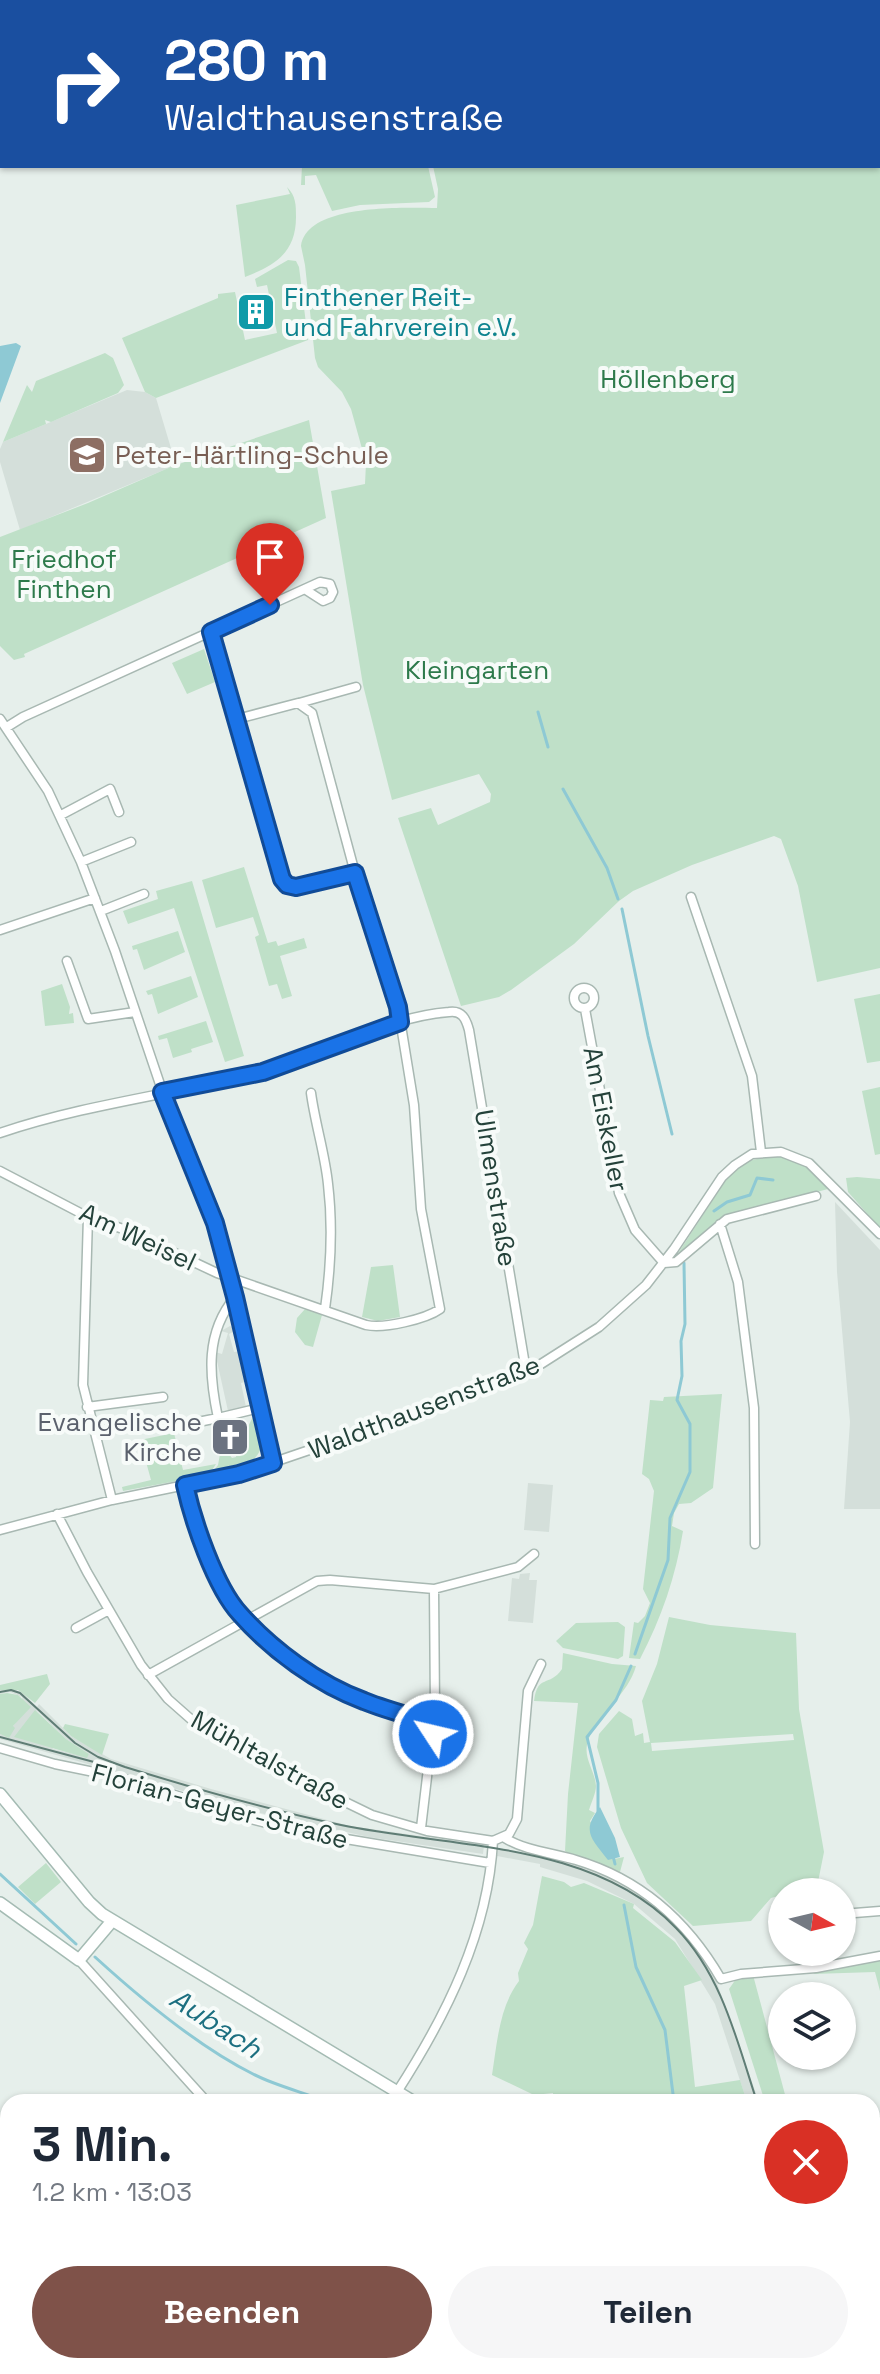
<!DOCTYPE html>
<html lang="de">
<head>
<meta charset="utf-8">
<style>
	:root { --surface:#fff; --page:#f6f6f7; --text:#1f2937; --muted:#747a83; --accent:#7f5249 }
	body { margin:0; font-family:"Space Grotesk",sans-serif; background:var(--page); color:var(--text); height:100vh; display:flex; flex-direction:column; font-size:30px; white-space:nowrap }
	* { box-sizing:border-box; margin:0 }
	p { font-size:26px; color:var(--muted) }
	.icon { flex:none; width:44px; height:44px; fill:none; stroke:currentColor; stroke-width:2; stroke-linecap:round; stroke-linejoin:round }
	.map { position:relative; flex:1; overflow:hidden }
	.sheet { position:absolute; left:0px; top:2094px; width:880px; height:280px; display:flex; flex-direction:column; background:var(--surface); border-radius:24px 24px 0 0; box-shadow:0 2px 6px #0004 }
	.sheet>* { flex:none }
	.hud { position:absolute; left:0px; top:0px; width:880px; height:168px; box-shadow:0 2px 6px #0004; background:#1a4fa0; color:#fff; overflow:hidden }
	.needle { width:52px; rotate:98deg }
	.controls { position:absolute; left:768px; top:1878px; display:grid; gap:16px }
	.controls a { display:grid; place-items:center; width:88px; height:88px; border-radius:50%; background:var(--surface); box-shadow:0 2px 6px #0004; font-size:40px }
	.pin { position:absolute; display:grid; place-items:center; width:68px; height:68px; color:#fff; margin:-82px -34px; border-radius:50% 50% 50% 0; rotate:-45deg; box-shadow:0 0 8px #0007 }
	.pin .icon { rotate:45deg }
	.me { position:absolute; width:88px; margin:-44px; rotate:305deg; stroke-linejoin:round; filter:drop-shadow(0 0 6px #0008) }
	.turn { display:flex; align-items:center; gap:28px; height:168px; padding:0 32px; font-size:36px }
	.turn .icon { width:104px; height:104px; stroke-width:2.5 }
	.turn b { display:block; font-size:56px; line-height:68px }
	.round { display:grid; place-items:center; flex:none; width:84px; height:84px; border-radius:42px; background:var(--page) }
	.overview { display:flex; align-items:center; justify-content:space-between; height:136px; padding:0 32px }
	h1 { font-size:48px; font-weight:700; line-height:60px }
	.primary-button { display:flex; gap:16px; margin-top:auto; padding:16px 32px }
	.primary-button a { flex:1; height:92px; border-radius:48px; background:var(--accent); color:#fff; font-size:32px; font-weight:700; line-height:92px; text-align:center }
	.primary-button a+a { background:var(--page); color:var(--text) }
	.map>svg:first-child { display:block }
</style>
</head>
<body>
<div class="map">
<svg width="880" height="2374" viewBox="0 0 880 2374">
	<rect width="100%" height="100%" fill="#e6efeb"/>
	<path fill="#d4dfda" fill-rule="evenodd" d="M127,390l18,2 11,6 20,67 -156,65 -20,-68v-13l3,-7z
		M835,1202l45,48v259h-36l6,-87 -13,-150z
		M230,1326l7,4 -8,4 5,18 7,-1 7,30 -7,2 5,24 -18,4 -13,-59 7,2 6,-21 -7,-2z
		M528,1483l25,2 -4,47 -25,-2z
		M530,1573l-1,7h8l-4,43 -25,-2 4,-43 7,1 1,-5z
		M9,1688l13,4 15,15 2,-3 32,32 40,23 100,30 139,37 134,19 -1,9 -114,-17 -109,-24 -260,-74v-5l9,3 4,-11 11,-14 -2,-15 -12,-5 -10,2v-4zM36,1710l30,29 23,15 -2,3 -34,-8z
		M498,1849l65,11 45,15 42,25 25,23 25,30 16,27 43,122h-12l-32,-98 -40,-65 -41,-35 -47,-23 -47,-14v-3l-43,-8z"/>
	<path fill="#bfe0c8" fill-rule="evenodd" d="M289,0h591v968l-63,14 -19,-96 -17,-47 -7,-3 -82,29 -59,26 -14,10 -45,43 -63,46 -12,7 -38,9 -63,-188 33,-10 7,17 52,-23 1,-8 -12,-20 -87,26 -29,-115 -32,-194 34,-7 1,-21 -15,-54 -9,-17 -24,-25 -3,-9 -10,-93 -4,-19c6,-43 104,-38 136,-38l1,-19 -5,-23h445v-164z
		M302,166h126l7,31 -6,5 -69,3 -28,6 -16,-36 -11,1v9h-4z
		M287,187c9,9 9,18 9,30 0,35 -20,48 -51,60l-9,-72 54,-11z
		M288,260l8,1 3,6 9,73 -152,58 -11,-6 -23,-54 96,-40v-4l17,-2 10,48 32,-7 -10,-48 -10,2 -2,-8z
		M105,353l8,5 11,27 -6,8 -67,29 -6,-2 1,4 -43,18 24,-57 5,7 4,-11z
		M309,420l17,98 -302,136 1,3 -11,3 -14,-14v-109l88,-34 85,-37z
		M204,649l11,33 -28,12 -15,-31z
		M244,867l24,76 8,-2 2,5 26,-8 3,10 -27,8 12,40 -10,3 -5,-15 -8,2 -14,-49 4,-2 -6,-18 -37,11 -14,-48z
		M192,881l52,175 -19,6 -51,-154 -46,16 -5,-13 35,-12 -2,-8z
		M178,931l7,21 -41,18 -7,-21 -4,1 -1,-4z
		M191,976l7,21 -40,17 -6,-20 -4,1 -2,-4z
		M62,984l8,23 -1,7 4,-1 1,10 -29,3 -4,-35z
		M880,994v67l-13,2 -13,-64z
		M206,1021l7,21 -22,7 1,3 -19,6 -6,-20 -8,2 -1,-4z
		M880,1087v67l-5,1 -13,-64z
		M776,1155l25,7 27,27 -102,27 -51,42 54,-83 19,-14z
		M857,1177l23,2v49l-32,-36 -2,-14z
		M393,1265l7,52 -22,4 -16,-4 9,-50z
		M305,1309l17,6 -9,32 -8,-2 -10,-13 2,-14z
		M722,1394l-9,94 -22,15 -12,1 -5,9 -2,13 11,5c-7,45 -22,88 -43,128l-11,-1 5,-36 4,1 7,-7 5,-13 -7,-14 11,-98 -5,-12 -7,-5 8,-74 13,1 1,-4z
		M254,1415c5,7 6,12 7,19 6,31 -27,35 -50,40l7,-9 2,-11 8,-1 4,5 4,-1 1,-6 5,-3 -1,-13 4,-3z
		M174,1433l9,37 33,-6 -7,11 -86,16 -1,-4 29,-7 -11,-40z
		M669,1617l41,8 86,8 3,76 25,143 -8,40h-34v3l-11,3 -20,23 -58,5 -46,-43 -26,-55 -24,-81 2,-13 20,-23 13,8 3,17 8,-3 1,10 6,-1 -8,-41 15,-37zM793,1734l1,6 -142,11 -1,-8z
		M618,1622l7,5 -2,29 -5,3 -55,-11 -7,-7 20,-18z
		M563,1653l49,11 24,2c-8,29 -36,45 -47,72 -8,19 6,31 7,48 0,7 -5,17 -7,24l6,3 -5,8 24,38 10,-2 -4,15 -49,-17 -6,-4 3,-57 10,-91 -44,-2c4,-28 15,-13 28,-32z
		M47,1674l3,10 -15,19 -17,-13h-18v-5z
		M7,1693l11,2 13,12 -18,19 2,2 -6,10 -9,-4v-40z
		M35,1710l31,29 23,15 -2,4 -73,-21z
		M65,1724l44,10 -7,21 -31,-19 -8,-8z
		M46,1863l15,19 -26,22 -17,-17z
		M542,1876l22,6 7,5 13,-4 50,21 -1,4 42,34 27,38 -18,6 11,101 45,-7 7,22h-194v-9l-19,2 -42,-20c5,-31 7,-68 27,-94l-1,-8 10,-24 -4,-6 9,-18z
		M880,1959v32l-5,-19 -62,2 6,-4z
		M753,1975l34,127h-22l-36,-113 7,-10z
		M880,2116v258h-46v-8h38v-248z
		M595,2366h49l4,8h-49z
		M753,2366h66l1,8h-68z"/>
	<path fill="#8ec9d4" d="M16,343l5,3 -21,57v-57z
		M600,1807l15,31 5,19 -12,3c-17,-22 -27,-29 -8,-53z"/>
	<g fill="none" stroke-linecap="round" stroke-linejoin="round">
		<path stroke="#8ec9d4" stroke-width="3" d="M538,712l10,35
			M563,789l44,79 11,31
			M622,909l26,127 24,98
			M714,1211l13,-9 23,-7 7,-17 16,2
			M635,1654l33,-94 2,-42 20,-46v-48l-13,-24 5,-24 -1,-35 4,-17 -1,-61
			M598,1811v-28l-11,-46 29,-37 15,-34
			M613,1856l2,8
			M0,1874l76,70
			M624,1905l12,62 29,63 9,72
			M95,1957c45,41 104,90 158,117 23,12 50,18 75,28
			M793,2366l1,8"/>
		<defs>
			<path id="street" d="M211,632l71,247 5,6 9,2 59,-14
				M299,703l57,-16
				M0,719l48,72 33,71 34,89 53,157 38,88 29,101 38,166
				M7,727l16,-10 297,-135 10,2 3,8 -3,6 -7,3 -17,-11
				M61,815l49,-26 9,23
				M81,862l50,-20
				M691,897l61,179 9,76
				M101,911l43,-17
				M0,930l95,-32
				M67,961l21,58 47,-7
				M574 998a10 10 0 1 1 20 0a10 10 0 1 1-20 0Z
				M585,1009l34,184 16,37 29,33
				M311,1093c4,30 14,61 17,91 5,42 3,83 -3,125
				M0,1133c86,-29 175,-39 263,-61 63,-17 120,-55 186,-60 13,-2 17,7 20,18l57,341
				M0,1171l88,46 38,13 91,43 149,52c18,4 60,-6 74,-16l-19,-100 -7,-104 -16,-98 -43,-134 -43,-160 -14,-10 -61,16
				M88,1217l-5,168 29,115
				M720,1224l18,58 16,126 1,136
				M664,1263l12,-1 51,-43 89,-23
				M235,1297c-30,36 -26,78 -17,121l42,-10
				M87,1407l76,-10
				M173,1427l45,-9
				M185,1485c7,35 30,103 55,129 32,36 78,69 124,87 22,9 46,15 70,22
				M57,1514l30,58 54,93 27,34 34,30 63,34 107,52 55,16 66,10 16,-7 8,-15 11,-128 13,-27
				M0,1530l112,-30 127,-26 173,-59 129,-51 58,-37 47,-42 28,-36 48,-72 13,-12 17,-11 29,-2 28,11 71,71
				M76,1628l33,-18
				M148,1675l169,-94 13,-1 104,9 84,-22 16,-13
				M0,1748l55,16 63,13 125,40 55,14 192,32
				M421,1828l14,-119 -1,-120
				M505,1838c21,13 48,15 71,22 64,19 112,62 145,119l20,-5 75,-6 64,-12
				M842,1914l38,-3
				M79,1960l128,142
				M397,2092c49,-76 91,-159 96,-251
				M0,2161l8,-1
				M0,2177h8
				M0,2302l8,8
				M66,2366l8,8
				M427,2366l3,8
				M51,2374l4,-8"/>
			<path id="secondary" d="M0,1794l89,108 13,12 312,188
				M0,1903l79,57 33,-39
				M715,2366l3,8"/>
		</defs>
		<use href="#street" stroke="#a8b8b2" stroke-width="11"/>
		<use href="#secondary" stroke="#a4bbb3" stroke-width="14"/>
		<use href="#street" stroke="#fff" stroke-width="8"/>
		<use href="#secondary" stroke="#fff" stroke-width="11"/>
		<path stroke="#5f7d75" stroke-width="2" d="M0,1692l11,-2 9,3 55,50 23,14 27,10c71,22 143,43 216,58 110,23 252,16 335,103 46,47 61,113 81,174
			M0,1737l94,25
			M823,2366l1,8"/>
	</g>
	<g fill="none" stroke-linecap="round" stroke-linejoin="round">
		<defs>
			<path id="route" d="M270,605l-59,27 71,247 5,6 9,2 59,-14 43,134 2,15 -137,50 -101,20 53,131 20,74 38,166 -34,11 -54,11c8,36 30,102 55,129 32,36 78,70 124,87 22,9 46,15 70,22l-1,11"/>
		</defs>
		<use href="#route" stroke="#114b97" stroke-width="20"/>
		<use href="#route" stroke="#1a73e8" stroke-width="14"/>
	</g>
	<defs>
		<symbol id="building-square" viewBox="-11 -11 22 22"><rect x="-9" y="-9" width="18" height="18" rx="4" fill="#0f9aa8" stroke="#f7fbf9"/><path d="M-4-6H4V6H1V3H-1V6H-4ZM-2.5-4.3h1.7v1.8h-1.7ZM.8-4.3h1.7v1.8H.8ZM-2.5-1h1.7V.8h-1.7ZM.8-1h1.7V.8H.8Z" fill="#fff"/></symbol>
		<symbol id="school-square" viewBox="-11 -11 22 22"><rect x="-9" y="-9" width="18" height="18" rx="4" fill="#8d6e63" stroke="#f7fbf9"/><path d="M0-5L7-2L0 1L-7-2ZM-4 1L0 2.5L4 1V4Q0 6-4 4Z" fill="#fff"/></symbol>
		<symbol id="church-square" viewBox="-11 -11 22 22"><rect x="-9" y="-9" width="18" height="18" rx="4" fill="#6b7280" stroke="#f7fbf9"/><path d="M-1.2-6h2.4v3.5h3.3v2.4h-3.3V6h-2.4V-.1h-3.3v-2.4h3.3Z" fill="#fff"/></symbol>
	</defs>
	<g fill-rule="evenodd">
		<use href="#building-square" x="234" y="290" width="44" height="44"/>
		<use href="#school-square" x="65" y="433" width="44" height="44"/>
		<use href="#church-square" x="208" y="1415" width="44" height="44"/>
	</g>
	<g text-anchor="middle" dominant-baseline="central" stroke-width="8" stroke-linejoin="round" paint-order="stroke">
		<g font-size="26" fill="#0d838f" stroke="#f7fbf9" text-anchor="start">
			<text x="284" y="297">Finthener Reit-<tspan x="284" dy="30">und Fahrverein e.V.</tspan></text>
		</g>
		<g font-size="26" fill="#2d7a4b" stroke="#f7fbf9">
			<text x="668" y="379">Höllenberg</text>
			<text x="64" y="559">Friedhof<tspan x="64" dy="30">Finthen</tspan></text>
			<text x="477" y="670">Kleingarten</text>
		</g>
		<g font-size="26" fill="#785e54" stroke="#f7fbf9" text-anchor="start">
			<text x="115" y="455">Peter-Härtling-Schule</text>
		</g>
		<g font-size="26" fill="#24423a" stroke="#f7fbf9">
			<text transform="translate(606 1119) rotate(79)">Am Eiskeller</text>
			<text transform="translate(496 1188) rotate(81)">Ulmenstraße</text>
			<text transform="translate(138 1237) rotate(25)">Am Weisel</text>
			<text transform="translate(424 1407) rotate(-21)">Waldthausenstraße</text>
			<text transform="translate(270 1760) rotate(29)">Mühltalstraße</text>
			<text transform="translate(220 1806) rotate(15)">Florian-Geyer-Straße</text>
		</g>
		<g font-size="26" fill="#5b616d" stroke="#f7fbf9" text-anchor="end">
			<text x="202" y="1422">Evangelische<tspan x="202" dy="30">Kirche</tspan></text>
		</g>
		<g font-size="28" font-style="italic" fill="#1c6f80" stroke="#f7fbf9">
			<text transform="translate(216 2023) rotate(33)">Aubach</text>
		</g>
	</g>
</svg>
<div class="controls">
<a><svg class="needle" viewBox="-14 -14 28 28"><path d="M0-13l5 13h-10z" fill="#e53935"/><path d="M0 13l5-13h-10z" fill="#747a83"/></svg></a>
<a><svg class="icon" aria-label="layers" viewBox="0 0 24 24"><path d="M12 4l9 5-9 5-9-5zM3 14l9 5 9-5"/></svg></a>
</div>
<div class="pin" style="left:270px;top:605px;background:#d93025"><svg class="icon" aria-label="arrive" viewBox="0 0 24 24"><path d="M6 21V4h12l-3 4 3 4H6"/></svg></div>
<svg class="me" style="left:433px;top:1734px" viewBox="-20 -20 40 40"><circle r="17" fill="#1a73e8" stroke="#fff" stroke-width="3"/><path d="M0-11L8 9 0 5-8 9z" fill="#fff"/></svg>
<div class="hud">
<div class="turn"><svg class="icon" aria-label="right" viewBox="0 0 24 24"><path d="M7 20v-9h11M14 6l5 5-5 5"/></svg><div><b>280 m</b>Waldthausenstraße</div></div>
</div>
<section class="sheet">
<div class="overview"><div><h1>3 Min.</h1><p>1.2 km · 13:03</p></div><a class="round" style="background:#d93025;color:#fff"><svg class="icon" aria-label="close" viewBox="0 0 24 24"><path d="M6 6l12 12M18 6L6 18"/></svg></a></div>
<div class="primary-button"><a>Beenden</a><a>Teilen</a></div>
</section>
</div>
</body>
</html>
